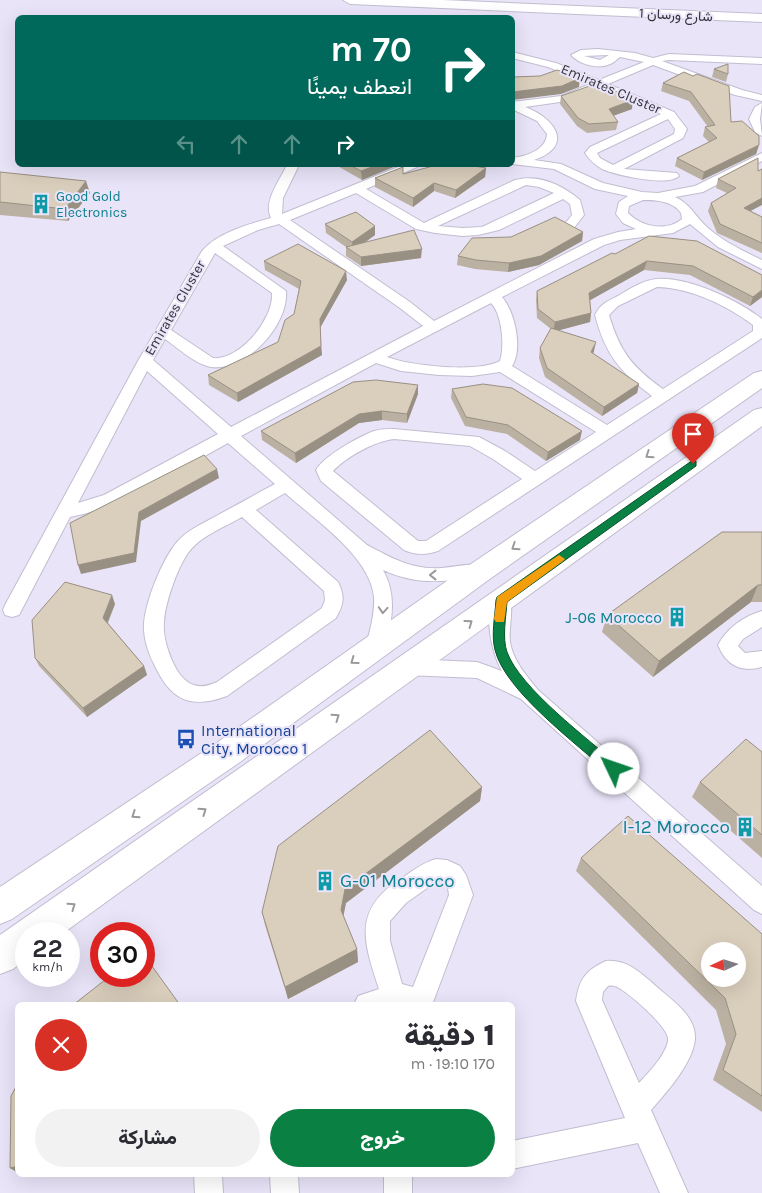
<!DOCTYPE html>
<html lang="ar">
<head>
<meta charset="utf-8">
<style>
	:root { --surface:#fff; --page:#f2f2f3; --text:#2b2b33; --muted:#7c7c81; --accent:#0b8043 }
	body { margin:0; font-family:Karla,Vazirmatn,sans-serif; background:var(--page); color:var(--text); direction:rtl; height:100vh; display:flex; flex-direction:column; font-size:19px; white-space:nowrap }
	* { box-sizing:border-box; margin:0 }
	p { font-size:16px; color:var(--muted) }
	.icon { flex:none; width:28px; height:28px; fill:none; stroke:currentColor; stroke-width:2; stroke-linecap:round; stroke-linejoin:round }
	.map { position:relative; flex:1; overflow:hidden; direction:ltr }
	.sheet { position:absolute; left:15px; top:1002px; width:500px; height:175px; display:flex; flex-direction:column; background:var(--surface); border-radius:8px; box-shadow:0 5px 20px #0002; direction:rtl }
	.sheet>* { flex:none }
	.hud { position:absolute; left:15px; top:15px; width:500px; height:152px; border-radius:8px; box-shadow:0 5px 20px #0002; direction:rtl; background:#00695c; color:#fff; overflow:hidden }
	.needle { width:32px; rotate:266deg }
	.buttons { position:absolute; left:701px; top:942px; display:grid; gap:10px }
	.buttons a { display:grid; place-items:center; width:45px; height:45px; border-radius:50%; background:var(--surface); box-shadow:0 5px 20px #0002; font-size:25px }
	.speed { position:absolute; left:15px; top:922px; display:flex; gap:10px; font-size:25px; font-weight:700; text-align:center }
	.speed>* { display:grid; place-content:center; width:65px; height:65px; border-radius:50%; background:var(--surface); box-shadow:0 5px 20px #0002; line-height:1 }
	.speed small { font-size:12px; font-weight:400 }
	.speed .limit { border:8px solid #d22; background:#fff; color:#111 }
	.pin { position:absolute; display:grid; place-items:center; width:42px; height:42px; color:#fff; margin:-51px -21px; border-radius:50% 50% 50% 0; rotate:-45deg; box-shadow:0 0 5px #0007 }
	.pin .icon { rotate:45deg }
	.me { position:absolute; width:55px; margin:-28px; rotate:312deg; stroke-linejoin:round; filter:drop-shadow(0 0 4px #0008) }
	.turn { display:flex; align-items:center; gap:18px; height:105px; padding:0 20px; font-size:22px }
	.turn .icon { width:65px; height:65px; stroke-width:2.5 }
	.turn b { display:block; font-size:35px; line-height:42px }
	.lanes { display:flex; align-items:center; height:48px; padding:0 20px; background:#0003; justify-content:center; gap:25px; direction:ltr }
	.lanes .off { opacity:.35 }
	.round { display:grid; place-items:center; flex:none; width:52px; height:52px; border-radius:26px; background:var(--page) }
	.summary { display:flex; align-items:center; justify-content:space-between; height:85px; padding:0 20px }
	h1 { font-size:30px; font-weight:800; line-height:38px }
	.action { display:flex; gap:10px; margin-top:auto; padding:10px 20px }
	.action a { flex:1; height:58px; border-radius:30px; background:var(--accent); color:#fff; font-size:20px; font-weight:800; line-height:58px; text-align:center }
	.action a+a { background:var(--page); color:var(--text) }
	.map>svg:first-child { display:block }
</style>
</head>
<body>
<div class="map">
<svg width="762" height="1193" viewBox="0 0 762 1193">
	<rect width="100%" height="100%" fill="#e9e4f8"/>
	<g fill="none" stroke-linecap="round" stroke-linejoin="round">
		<defs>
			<path id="street" d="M598,49l37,4 18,5 16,-4 93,4v6l-93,-4 -7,1 80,29 20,5v6l-27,-6 -82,-30 -45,19 66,28 13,17 -4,9 -59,31 53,4 2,3c-11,11 -63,-1 -77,-7 -7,-4 -12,-9 -17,-16l5,-6 71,-33 -62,-26 -32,13 -42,6c30,11 50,39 9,53l27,4 42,19 39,9 16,1 37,-7 67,-33v8l-59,31 -28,5c15,6 21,21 33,31 16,14 35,23 54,32v9l-44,-22 -28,-23 -17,9 -53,7 -16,5 -102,52c13,15 21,52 10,69l95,59 45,-29c-32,-24 -47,-42 -57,-81 5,-11 13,-14 23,-19 12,-7 23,-15 38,-17 31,-3 82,21 106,40v19l-324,213c-13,4 -22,4 -34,-1l-83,-69 -5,-11c8,-14 42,-33 58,-39 7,-2 13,-2 20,-2l85,8 26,14 30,20 61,-39 -96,-60 -28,4 -33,-1 -38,-4 -25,-8 -135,73 126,109c25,13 45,25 74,23 15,-1 32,-6 46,-2l3,5 -3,5 -6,2c-37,3 -63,8 -98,-8 14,25 9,49 3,76l-3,6 -7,2 -7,-2 -3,-6c4,-16 9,-33 8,-49 -4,-41 -60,-78 -89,-104l-29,17 82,72c7,14 6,22 -2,36l-109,78c-38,14 -57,3 -73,-32 -6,-12 -11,-27 -10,-41 2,-23 18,-63 33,-81 10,-12 27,-19 41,-27 19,-10 38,-21 57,-31l-47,-41c-48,26 -104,64 -158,74l-51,98 -7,2 -7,-2 -2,-5 2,-5 133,-244 64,-110c15,-18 47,-27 69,-33 -8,-17 9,-38 16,-53h12l-16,33 -1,16 121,-49h16l-2,2 -51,22 58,34 91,-43c24,-6 47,5 65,20l4,15 -10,13 -4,1 -6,-4 8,-10 -2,-11 -7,-5 -64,31 -21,5 -16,1 -27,-3 -19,-4 -60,-36 -66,27 120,82 24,19 160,-82 24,-7 18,-3 -13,-6 -7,-9 3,-12 9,-6 -33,-7 -41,-20 -42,-5v-6c15,-2 34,-8 35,-24l-10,-13 -25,-12v-7l49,-6 29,-12 -42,-17 -36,-9v-6l44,11 43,17 45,-18 -24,-5c-3,2 -6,6 -10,7 -12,6 -31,0 -39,-9l10,-5zM609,55l-9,5 -16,-4zM668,119l7,10 -1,5 -61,31 -13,-7 -3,-5zM526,185l13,2 15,6 -72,34 -20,1 -24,-2zM643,200c13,0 30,1 38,13l1,6c-16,13 -40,8 -54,-6l1,-7zM279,224l121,84 23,18 -192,101 -78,-67 12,-21c13,9 30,25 46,28 35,5 78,-42 75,-76l-63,-45 35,-16zM215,253l57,40c2,25 -32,68 -59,65l-42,-28zM657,287c34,1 69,18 96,38v6l-90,58c-31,-22 -43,-37 -54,-74l9,-9zM491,303c11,11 14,43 9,58 -22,12 -89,5 -113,-4zM147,371l71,63 -114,61 -26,8zM394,439l76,7 23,13 29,20 -96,62h-8l-85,-70c13,-14 42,-30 61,-32zM242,517l82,74 1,9 -3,8 -105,74c-7,3 -15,6 -23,3 -19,-5 -32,-45 -30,-63 1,-19 13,-53 24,-69 12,-17 37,-26 54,-36z
				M762,103l-2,16 2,17 -7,-4 -6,-13 6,-12z
				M501,593l7,2c7,13 0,33 2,47 3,19 17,34 28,48l224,196v28l-8,-4 -233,-211 -44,-21 -70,-3 -7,-2 -3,-6 3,-6 7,-2 70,3 25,9c-11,-19 -18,-56 -8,-76z
				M762,611v16l-19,12 -5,7 7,7 17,-2v16c-21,6 -36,-2 -44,-22 9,-17 26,-29 44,-34z
				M436,859l11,1 13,6 6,9 7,20 -41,110h-78l4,-9 21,-7c-15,-46 -27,-78 20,-109 12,-8 23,-17 37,-21zM437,881h5l6,7 1,7 -36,92 -11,-3 -12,-43v-20l16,-18z
				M606,961c22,-2 37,14 52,27 15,13 38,28 37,51 -2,24 -29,54 -44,71l37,83h-28l-22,-50 -126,26v-28l113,-23 -49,-117c3,-22 10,-31 30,-40zM608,986c4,-1 8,0 11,2 12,7 52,41 49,53 -3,15 -19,31 -29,42l-37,-83 1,-8z
				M194,1175h28l1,18h-28z
				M270,1175h28l1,18h-28z
				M384,1175h28v18h-28z"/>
			<path id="secondary" d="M343,0h99l320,14v8l-412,-18z
				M762,371v17l-271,190 -251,184 -228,157 -12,5v-37l218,-145 253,-178 283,-191z
				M762,408v18l-700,508h-36v25l-13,10 -13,5v-39l754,-525z"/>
		</defs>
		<use href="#street" stroke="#c2bdd0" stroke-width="2"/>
		<use href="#secondary" stroke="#c2bdd0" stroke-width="2"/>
		<use href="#street" fill="#fff" fill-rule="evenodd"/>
		<use href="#secondary" fill="#fff" fill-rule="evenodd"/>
	</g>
	<path fill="#bbb1a2" d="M714,69l14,5 -2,8 -14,-5z
		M684,72l47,50 28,23 -3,9 -54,26 -27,-14 2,-8 32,-16 -6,-6 2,-9h3l-19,-26 -28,-10 2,-8z
		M561,96l71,13 -19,7 5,6 -2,8 -29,3 -10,-7 -17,-22z
		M336,165h62l-36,15z
		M486,168l-1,9 -30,21 -21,-7 -21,16 -38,-20v-9l28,-4z
		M758,171l-7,40 11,6v36l-45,-20 -9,-22 3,-8 16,-10 -11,-5 2,-9z
		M0,172l90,21 -22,28 -68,-6z
		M325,224l50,2v9l-11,8 57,15 -60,8 -15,-10v-9l-20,-14z
		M583,232l-1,9 -43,24 -31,7 -33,-3 -18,-4 1,-9 53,-19z
		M615,254l147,21v22l-12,9 -60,-31 -46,-5 -54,30 1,13 -1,9 -32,8 36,21 -1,3 46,30 -2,9 -35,23 -57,-39 -6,-19 1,-10 11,-19 -14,-11 -1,-18 1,-9z
		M264,261l83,19 -27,48 2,27 -84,47 -29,-17 -1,-10 70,-33 16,-28 5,-25 -34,-19z
		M452,389l128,51 -34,21 -39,-27 -42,-8 -14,-28z
		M418,394l-11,29 -25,-3 -23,3 -63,40 -34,-23 -1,-9z
		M762,532v70h-11l-98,75 -51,-45 5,-17z
		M115,604l-7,19 36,43 3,9 -60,42 -48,-51 -4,-8z
		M762,752v106l-70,-61 8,-15z
		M482,787l-2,14 -134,102 -3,13 14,33 1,13 -70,37 -23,-74 -3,-13z
		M581,858l181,76v178l-49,-32 13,-36 -10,-34 -140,-139z"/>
	<path fill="#999084" d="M580,78l-1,9 -18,7 -49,6 1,-8z
		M633,100l-1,9 -25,9 2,-9z
		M759,145l-3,9 -54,26 2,-8z
		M377,165h21l-36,15 -1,-9z
		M486,168l-1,9 -30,21 1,-8z
		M86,181l4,12 -22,28 -3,-12z
		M434,183v8l-21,16v-9z
		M762,198v7l-21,11 3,-8z
		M375,226v9l-22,16 -1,-9z
		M583,232l-1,9 -43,24 -31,7 1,-9z
		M422,249l-1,9 -60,8v-9z
		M647,261l-3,9 -57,32 2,-9z
		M346,271l1,9 -27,48v-9z
		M762,290v7l-12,9 3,-9z
		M591,313l-1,9 -37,10 2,-10z
		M596,342l-2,9 -5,11 2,-10z
		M321,346l1,9 -84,47 -1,-9z
		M639,384l-2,9 -35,23 2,-9z
		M418,385v9l-11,29v-9z
		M382,411v9l-23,3 -63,40 -1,-10 64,-39z
		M582,431l-2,9 -34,21 2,-9z
		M217,469l2,9 -78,43 -5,41 -55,12 -3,-9 61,-53z
		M758,585l-7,17 -98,75 6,-16z
		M112,595l3,9 -9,22 -3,-8z
		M144,666l3,9 -60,42 -4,-9z
		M482,787l-2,14 -134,102 -4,20 -1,-13 4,-21z
		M357,949l1,13 -70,37 -3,-12z
		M18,1166v7l-8,-5z"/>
	<path fill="#dacebc" stroke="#999084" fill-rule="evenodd" d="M728,64v10l-14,-5z
		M557,70l23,8 -18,8 -50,6v-15l28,-1z
		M684,72l9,4 4,-2 32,12 2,36 11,-1 17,15v9l-55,27 -27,-14 40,-20 -12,-11 10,-2 -24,-33 -28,-9z
		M595,84l19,6 19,10 -24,9 9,13 -29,2 -11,-6 -17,-22z
		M758,158v13l4,-2v29l-18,10 18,9v26l-42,-19 -9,-21 25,-15 -18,-9z
		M350,165h27l-16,6z
		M437,165h31l18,3 -30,22 -22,-7 -21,15 -38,-20 28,-11v7z
		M0,172l86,9 -21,28 -65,-7z
		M356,212l19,14 -23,16 -27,-18z
		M555,217l28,15 -42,24 -32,7 -33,-3 -18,-4 14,-18 39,-1z
		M414,230l8,19 -61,8 -15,-10z
		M649,236l48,5 65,34v15l-9,7 -60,-31 -46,-5 -58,32 2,20 -36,9 -17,-13 -1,-18 75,-38 3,1z
		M298,244l48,27 -26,48 1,27 -84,47 -29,-18 70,-33 7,-22 9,-6 7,-33 -37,-20z
		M551,328l45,14 -5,10 48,32 -35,23 -57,-39 -7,-20z
		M376,380l42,5 -11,29 -25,-3 -23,3 -64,39 -34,-22 92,-49z
		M483,384l29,4 70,43 -34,21 -40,-27 -42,-8 -14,-28z
		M204,455l13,14 -78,43 -5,41 -56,12 -8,-42z
		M722,532h40v53h-4l-99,76 -52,-46z
		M65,582l47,13 -9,23 41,48 -61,42 -48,-50 -3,-38z
		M430,730l52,57 -137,102 -4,21 16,39 -72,38 -23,-75 16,-66z
		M746,739l16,13v83l-62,-53z
		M628,816l134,118v162l-39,-26 13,-36 -11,-36 -144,-140zM710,951h28v28h-28z
		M144,955l36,50h-107l37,-29h34z
		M18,1083v83l-8,2 1,-72z"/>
	<defs><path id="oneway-chevron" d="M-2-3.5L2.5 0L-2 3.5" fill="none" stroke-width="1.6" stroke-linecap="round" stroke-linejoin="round" transform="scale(1.25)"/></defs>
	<g stroke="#9a989c">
		<use href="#oneway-chevron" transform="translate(649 455) rotate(146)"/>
		<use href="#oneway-chevron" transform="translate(515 547) rotate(146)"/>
		<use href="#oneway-chevron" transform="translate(433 575) rotate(-180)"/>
		<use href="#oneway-chevron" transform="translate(383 610) rotate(94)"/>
		<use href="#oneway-chevron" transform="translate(469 623) rotate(-36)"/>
		<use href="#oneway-chevron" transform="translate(354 661) rotate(144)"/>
		<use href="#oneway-chevron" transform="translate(336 717) rotate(-35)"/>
		<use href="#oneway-chevron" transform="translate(203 811) rotate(-35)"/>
		<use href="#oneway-chevron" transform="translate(135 815) rotate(146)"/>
		<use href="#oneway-chevron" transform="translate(72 906) rotate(-35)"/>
	</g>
	<path fill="#0b8043" stroke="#07532c" d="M693,460l3,1v5l-189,136c-1,15 -5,36 0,50 13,36 81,87 111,113l2,4 -2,4 -4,2 -5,-2c-32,-29 -104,-82 -114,-123 -4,-15 0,-34 1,-50l1,-3z"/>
	<path fill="#f59e0b" d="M559,555l6,4 -2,2 -56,41 -3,20h-8l-2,-3 3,-22z"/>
	<defs>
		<symbol id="building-bare" viewBox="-9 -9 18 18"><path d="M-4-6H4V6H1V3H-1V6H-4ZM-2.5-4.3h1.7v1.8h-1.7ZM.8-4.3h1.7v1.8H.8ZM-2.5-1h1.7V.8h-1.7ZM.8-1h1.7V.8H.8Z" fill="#0f9aa8" stroke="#e9e4f8" stroke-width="2.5" paint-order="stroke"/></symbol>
		<symbol id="bus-bare" viewBox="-9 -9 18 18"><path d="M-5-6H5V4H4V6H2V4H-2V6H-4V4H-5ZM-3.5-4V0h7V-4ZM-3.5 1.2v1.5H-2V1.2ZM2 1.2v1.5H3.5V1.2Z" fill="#1a4fb4" stroke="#e9e4f8" stroke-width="2.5" paint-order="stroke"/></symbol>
	</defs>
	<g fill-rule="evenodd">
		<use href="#building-bare" x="27" y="190" width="28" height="28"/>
		<use href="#building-bare" x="663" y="603" width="28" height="28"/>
		<use href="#bus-bare" x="172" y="725" width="28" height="28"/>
		<use href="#building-bare" x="731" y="813" width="28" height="28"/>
		<use href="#building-bare" x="311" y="867" width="28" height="28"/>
	</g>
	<g text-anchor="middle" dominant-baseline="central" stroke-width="4" stroke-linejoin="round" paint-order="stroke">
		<g font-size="14" fill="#34323a" stroke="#e9e4f8">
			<text transform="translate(676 15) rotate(3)">شارع ورسان 1</text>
			<text transform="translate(611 89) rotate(23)">Emirates Cluster</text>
			<text transform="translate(175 308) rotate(-60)">Emirates Cluster</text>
		</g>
		<g font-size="14" fill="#0d838f" stroke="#e9e4f8" text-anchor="start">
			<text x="56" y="196">Good Gold<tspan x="56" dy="16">Electronics</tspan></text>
		</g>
		<g font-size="16" fill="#0d838f" stroke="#e9e4f8" text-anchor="end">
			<text x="662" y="617">J-06 Morocco</text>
		</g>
		<g font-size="16" fill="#164399" stroke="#e9e4f8" text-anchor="start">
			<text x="201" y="730">International<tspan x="201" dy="18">City, Morocco 1</tspan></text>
		</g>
		<g font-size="19" fill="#0d838f" stroke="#e9e4f8" text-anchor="end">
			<text x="730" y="827">I-12 Morocco</text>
			<text x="340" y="881" text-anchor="start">G-01 Morocco</text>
		</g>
	</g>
</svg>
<div class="buttons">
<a><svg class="needle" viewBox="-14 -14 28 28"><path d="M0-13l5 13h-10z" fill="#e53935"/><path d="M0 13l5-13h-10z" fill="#7c7c81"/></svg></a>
</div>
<div class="speed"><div>22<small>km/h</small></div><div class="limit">30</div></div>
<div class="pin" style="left:693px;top:464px;background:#d93025"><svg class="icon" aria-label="arrive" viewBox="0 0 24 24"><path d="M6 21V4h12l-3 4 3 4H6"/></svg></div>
<svg class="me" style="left:614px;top:769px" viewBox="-20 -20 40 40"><circle r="19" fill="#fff"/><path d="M0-13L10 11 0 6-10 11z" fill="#0b8043"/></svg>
<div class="hud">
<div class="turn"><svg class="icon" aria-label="right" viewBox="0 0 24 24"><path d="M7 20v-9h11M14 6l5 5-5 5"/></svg><div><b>70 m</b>انعطف يمينًا</div></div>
<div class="lanes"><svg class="icon off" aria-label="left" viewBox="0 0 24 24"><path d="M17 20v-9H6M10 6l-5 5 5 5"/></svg><svg class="icon off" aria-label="ahead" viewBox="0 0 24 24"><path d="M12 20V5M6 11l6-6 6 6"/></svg><svg class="icon off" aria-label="ahead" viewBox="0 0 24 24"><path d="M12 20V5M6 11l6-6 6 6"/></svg><svg class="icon" aria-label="right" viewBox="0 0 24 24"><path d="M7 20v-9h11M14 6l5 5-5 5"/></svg></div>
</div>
<section class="sheet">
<div class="summary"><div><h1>1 دقيقة</h1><p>170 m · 19:10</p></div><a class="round" style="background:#d93025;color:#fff"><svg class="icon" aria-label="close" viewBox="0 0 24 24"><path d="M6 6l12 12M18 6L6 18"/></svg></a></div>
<div class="action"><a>خروج</a><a>مشاركة</a></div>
</section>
</div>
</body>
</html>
